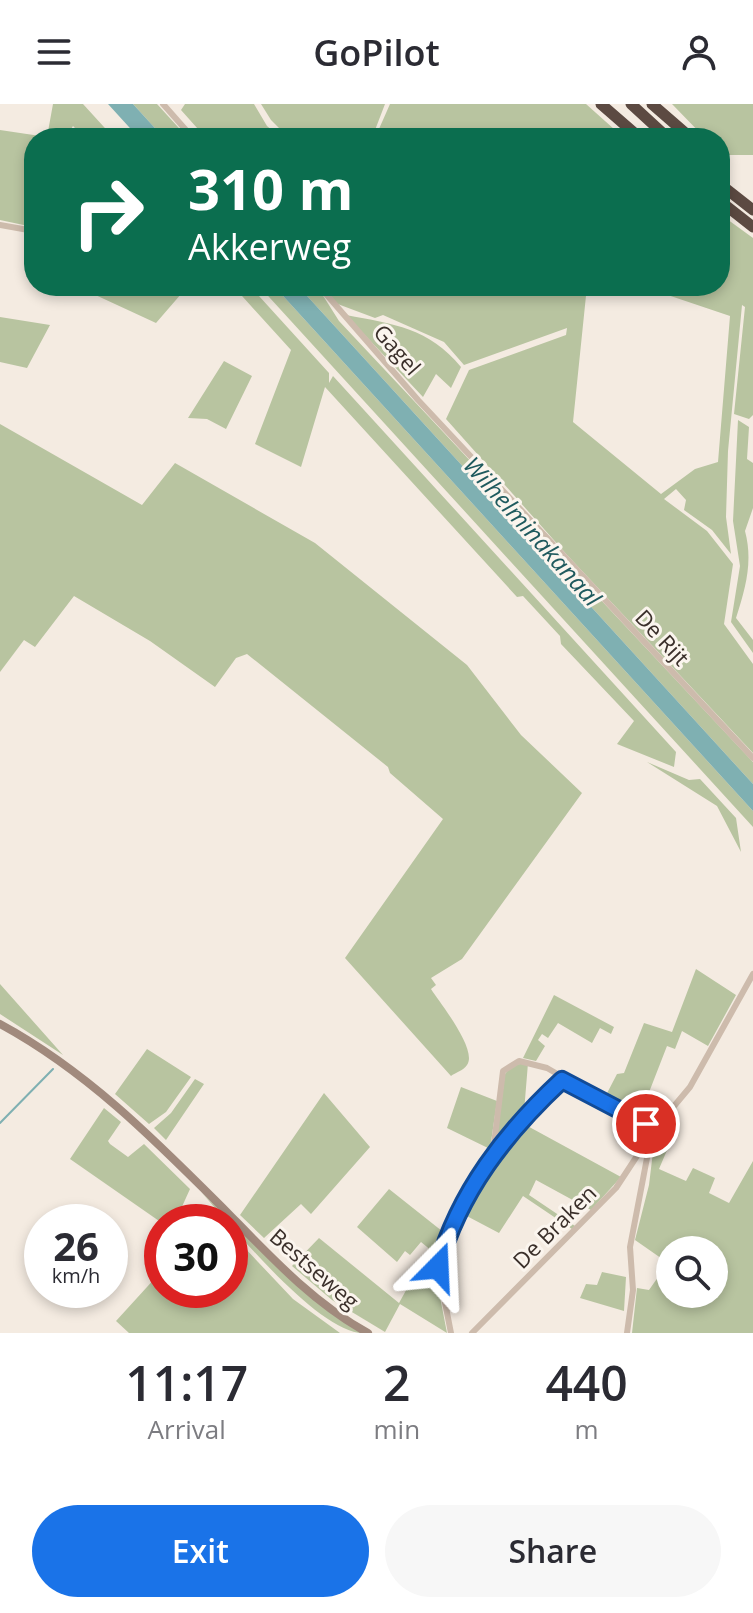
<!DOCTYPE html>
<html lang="en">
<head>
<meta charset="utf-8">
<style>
	:root { --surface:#fff; --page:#f7f7f7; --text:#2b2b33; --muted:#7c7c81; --accent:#1a73e8 }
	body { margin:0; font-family:"Open Sans",sans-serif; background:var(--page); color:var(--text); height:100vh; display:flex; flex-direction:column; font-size:30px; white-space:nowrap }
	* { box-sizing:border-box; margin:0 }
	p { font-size:26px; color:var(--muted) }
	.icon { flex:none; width:44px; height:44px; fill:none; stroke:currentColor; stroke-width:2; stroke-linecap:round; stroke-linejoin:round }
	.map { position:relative; height:1229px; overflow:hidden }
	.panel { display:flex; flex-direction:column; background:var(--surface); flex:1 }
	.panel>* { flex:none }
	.guide { position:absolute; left:24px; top:24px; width:706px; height:168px; border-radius:32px; box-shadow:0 4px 12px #0003; background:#0b6e4f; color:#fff; overflow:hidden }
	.controls { position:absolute; left:656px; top:1132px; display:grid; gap:16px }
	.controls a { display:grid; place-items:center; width:72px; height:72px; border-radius:50%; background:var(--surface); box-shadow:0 4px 12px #0003; font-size:40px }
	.speed { position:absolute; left:24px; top:1100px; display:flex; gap:16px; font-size:40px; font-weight:700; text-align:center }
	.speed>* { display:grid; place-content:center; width:104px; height:104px; border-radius:50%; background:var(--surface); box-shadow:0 4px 12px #0003; line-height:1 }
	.speed small { font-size:20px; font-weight:400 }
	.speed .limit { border:12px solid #d22; background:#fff; color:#111 }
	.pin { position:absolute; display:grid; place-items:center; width:68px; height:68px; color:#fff; margin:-34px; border:4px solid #fff; border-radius:50%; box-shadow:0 2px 8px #0007 }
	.me { position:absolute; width:88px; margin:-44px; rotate:21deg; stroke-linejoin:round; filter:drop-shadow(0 0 6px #0008) }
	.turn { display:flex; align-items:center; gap:28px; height:168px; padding:0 32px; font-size:36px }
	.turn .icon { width:104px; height:104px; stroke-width:2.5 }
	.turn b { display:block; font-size:56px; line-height:68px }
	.eta { display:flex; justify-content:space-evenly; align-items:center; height:136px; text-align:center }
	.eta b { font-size:48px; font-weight:600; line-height:56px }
	.action { display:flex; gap:16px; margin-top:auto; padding:16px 32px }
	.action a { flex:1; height:92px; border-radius:48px; background:var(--accent); color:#fff; font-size:32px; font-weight:600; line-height:92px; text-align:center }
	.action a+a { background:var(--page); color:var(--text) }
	header { display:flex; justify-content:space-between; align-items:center; height:104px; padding:0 32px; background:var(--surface); font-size:36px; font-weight:600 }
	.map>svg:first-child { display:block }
</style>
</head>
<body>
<header><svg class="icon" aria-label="menu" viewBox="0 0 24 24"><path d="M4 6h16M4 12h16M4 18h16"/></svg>GoPilot<svg class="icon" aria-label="person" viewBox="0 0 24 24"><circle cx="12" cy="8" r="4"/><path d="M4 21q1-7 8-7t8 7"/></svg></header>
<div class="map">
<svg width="753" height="1229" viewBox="0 0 753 1229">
	<rect width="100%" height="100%" fill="#f4ebe1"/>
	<path fill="#b8c4a0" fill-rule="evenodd" d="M53,0h30l31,34h-29l-12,-12 -2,3 8,9h-45l-1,89 -33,-7v-90l47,7z
		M133,0h24l31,34h-24z
		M185,0h69l13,22 14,12h-75l-25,-28z
		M261,0h124l-13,34h-83l-18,-18z
		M390,0h196l38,34h-249z
		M672,0h81v51h-26l-7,-7v-10h-15z
		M720,110l33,24v177l-4,4 -15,-5 11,-107 -3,-2 -14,146 -2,66 5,37 -19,-24 -28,-20 2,-10 -10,-11 -12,10 43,32 26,33 -9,60 29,40v89l-185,-197 -122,-137 23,-49 97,-35 1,-7 -103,37 -20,-23 -61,-27 -8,3 -40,-15 -14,-17h266l-14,136 88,72 34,-25 23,-7 12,-146 -89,-30h79z
		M76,182h112l-32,37z
		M233,182h17l79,87v10l4,-7 343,376 -2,15 -57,-23 17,-23 -73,-77 -1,-8 -37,-40 -6,1 -192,-210 -24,80 -46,-23 36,-94z
		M259,182h15l479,525v16z
		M298,182h19l22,35 414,441v22z
		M346,211c48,9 83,13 115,52l-10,21 -15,-14 -13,23z
		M0,213l50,8 -23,43 -27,-6z
		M224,257l28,15 -26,53 -19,-10 -19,-1z
		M738,316l11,7 -2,32 6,4v45l-8,23c8,30 1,56 -9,87l17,22v13l-22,-31 9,-56 -7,-45z
		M0,320l142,81 33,-42 140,80 152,122 54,70 61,58 -120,166 -31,19 5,7 -5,4c9,14 47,61 36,76 -3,5 -12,8 -16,11l-106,-118 98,-139 -53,-46 -2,-6 -141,-113 -11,4 -21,29 -65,-46 -76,-45 -39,51 -11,-7 -24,32z
		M647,658l42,18 11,-1 36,39 5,34 -24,-46z
		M696,865l40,26 -28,51 -26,-15 -7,18 -8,-3 -28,72 -35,-19 13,-25 7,-1 20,-50 28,9z
		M0,880l63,71 -63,-41z
		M554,891l60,32 -3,7 -11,-6 -8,15 -34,-20 -10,15 -6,-4 -4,6 7,6 -9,15 -13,-3z
		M147,945l44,28 -25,35 -17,12 -34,-30z
		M528,959l-4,49 -28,32 9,-70 7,-9z
		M195,975l9,5 -38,56 -12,-12 17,-15z
		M461,983l36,14 -7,48 -43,-21z
		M324,989l46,54 -59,67 -10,-10 -37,34 -24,-23z
		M104,1004l17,14 -13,19 2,3 18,13 16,-13 46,45 -15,33 -13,1 -92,-64z
		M670,1011l9,7 -20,47 27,12 7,-13 22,10 -6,15 20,10 24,-42v172h-121l5,-45 12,2 19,-27 -33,-23 14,-55 6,-50zM670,1146h44v44h-44z
		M522,1019l99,54 -30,33 -55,-30 -7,15 46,31 -3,3 -49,-33 -24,37 -36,-19 28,-53z
		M389,1085l58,46 -9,21 -17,-14 -11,13 -5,-4 -8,11 -40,-35z
		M201,1088l79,77 83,64c-45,0 -132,-108 -162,-141z
		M319,1134l80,65 15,-27 25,16 8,41 -47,-29 -15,28 -53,-32 -40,-34z
		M242,1141l51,54 47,34h-211l-13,-12 41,-45 5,-23v37h32l16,6 4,-6h16v-26z
		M602,1168l24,5 -2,34 -44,-13 6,-14 11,1z"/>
	<path fill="#7fb0b2" d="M108,0h25l31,34h-25z
		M274,182h24l455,498v27z"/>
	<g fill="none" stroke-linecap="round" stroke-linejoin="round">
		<path stroke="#7fb0b2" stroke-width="2" d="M0,1019l53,-54"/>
		<path stroke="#cdbbac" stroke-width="6" d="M163,0l30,34
			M0,121l34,6
			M319,182l99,114 335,358
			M493,1048l10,-81 16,-10 28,7 107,62
			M451,1229l-13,-66 10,-28 45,-87 21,-26 48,-46
			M472,1229l144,-145 38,-58 36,-43 63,-113
			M627,1229l6,-43 -3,-43 21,-110"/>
		<path stroke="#a18a7d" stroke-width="8" d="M0,920c87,47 156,117 225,186 44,45 87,92 143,123"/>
		<path stroke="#5c4a42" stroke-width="11" d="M601,0l39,34
			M631,0l37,34
			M652,0l39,34
			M720,60v1
			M720,80l33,26
			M720,97l33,26"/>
	</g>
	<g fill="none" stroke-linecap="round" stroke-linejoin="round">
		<defs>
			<path id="route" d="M438,1163c21,-75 68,-135 124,-187l84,44"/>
		</defs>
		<use href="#route" stroke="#114b97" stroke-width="20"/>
		<use href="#route" stroke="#1a73e8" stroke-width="14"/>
	</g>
	<g text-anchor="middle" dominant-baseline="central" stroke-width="6" stroke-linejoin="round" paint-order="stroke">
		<g font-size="22" fill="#3b302b" stroke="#fbf5ee">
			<text transform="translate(398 245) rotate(49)">Gagel</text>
			<text transform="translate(663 533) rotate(47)">De Rijt</text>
			<text transform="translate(554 1122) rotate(-45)">De Braken</text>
			<text transform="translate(315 1164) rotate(41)">Bestseweg</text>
		</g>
		<g font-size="24" font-style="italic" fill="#1f5a5e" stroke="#fbf5ee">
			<text transform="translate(533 427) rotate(48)">Wilhelminakanaal</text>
		</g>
	</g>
</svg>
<div class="controls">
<a><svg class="icon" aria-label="search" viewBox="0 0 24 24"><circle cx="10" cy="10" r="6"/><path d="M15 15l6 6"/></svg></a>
</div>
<div class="speed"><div>26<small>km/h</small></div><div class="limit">30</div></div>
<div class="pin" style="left:646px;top:1020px;background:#d93025"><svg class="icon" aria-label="arrive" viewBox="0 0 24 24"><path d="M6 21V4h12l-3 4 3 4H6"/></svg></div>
<svg class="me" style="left:438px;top:1163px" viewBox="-20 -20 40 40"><path d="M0-17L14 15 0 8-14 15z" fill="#1a73e8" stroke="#fff" stroke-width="4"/></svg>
<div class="guide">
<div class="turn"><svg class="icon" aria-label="right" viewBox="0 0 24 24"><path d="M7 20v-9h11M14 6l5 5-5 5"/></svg><div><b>310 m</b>Akkerweg</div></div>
</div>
</div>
<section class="panel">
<div class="eta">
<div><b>11:17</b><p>Arrival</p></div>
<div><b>2</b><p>min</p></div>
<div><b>440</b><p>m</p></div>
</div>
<div class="action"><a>Exit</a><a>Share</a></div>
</section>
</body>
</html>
